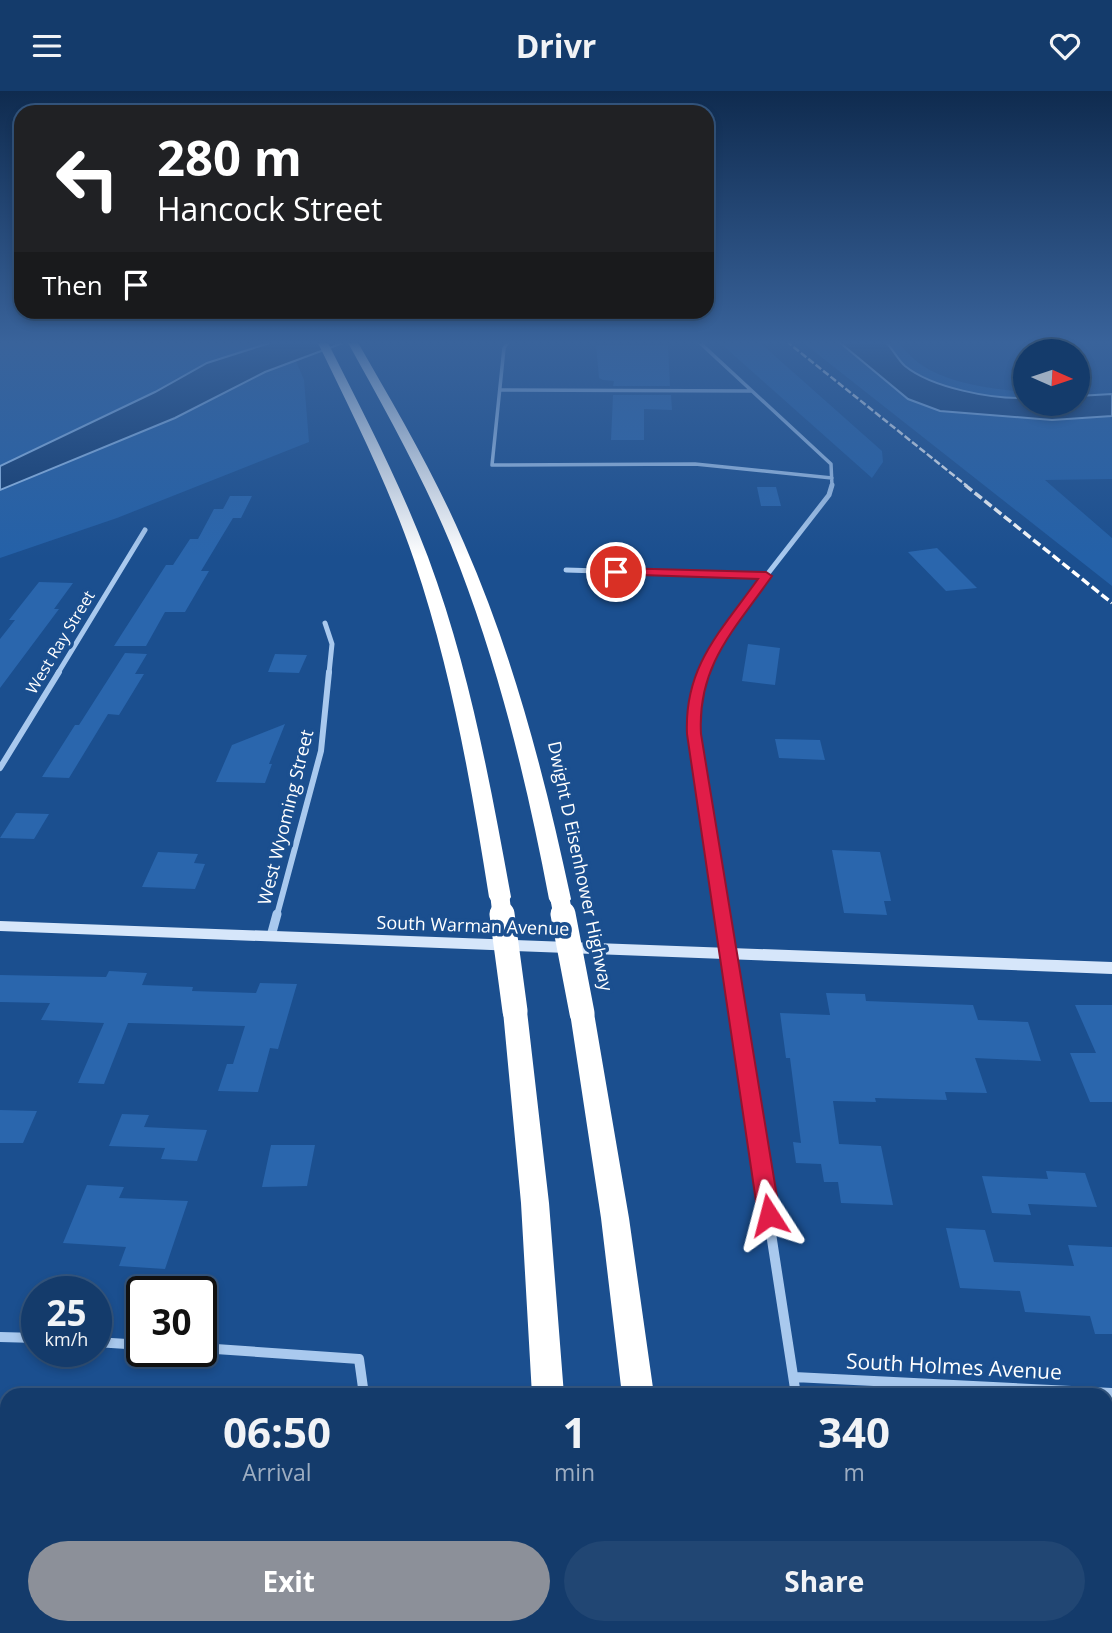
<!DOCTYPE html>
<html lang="en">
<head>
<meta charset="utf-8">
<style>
	:root { --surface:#143b6b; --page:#214673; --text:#f1f3f6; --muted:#9dadc1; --line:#33557e; --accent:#8c9099 }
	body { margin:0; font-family:"Open Sans",sans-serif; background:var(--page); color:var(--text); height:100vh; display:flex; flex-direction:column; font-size:26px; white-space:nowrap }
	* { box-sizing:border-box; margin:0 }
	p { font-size:23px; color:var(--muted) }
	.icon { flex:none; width:38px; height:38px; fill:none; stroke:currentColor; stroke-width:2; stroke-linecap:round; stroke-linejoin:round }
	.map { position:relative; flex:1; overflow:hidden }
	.drawer { position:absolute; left:0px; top:1297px; width:1113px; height:247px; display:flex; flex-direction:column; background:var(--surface); border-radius:21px 21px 0 0; box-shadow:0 4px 10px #0003,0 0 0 2px var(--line) }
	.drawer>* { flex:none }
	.guide { position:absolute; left:14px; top:14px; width:700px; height:214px; border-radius:21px; box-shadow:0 4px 10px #0003,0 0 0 2px var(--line); background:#202124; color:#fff; overflow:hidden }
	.needle { width:46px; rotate:93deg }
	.controls { position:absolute; left:1013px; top:248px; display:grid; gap:14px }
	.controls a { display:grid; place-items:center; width:77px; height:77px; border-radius:50%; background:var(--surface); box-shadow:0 4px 10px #0003,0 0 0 2px var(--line); font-size:35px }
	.speed { position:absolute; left:21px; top:1185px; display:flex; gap:14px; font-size:35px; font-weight:700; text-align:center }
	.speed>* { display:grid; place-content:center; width:91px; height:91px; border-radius:50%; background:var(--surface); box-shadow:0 4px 10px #0003,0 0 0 2px var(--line); line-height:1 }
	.speed small { font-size:18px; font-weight:400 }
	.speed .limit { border:4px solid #111; border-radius:10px; background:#fff; color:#111 }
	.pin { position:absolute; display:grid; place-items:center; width:60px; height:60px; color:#fff; margin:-30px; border:4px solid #fff; border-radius:50%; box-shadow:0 2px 7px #0007 }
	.me { position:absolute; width:77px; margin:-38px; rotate:351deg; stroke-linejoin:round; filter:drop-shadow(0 0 5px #0008) }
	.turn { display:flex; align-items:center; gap:24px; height:147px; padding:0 28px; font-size:32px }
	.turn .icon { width:91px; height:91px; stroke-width:2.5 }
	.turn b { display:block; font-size:49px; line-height:60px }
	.then { display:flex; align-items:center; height:66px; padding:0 28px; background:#0003; gap:14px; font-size:26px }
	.eta { display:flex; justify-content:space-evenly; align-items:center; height:119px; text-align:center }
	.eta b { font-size:42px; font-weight:700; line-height:49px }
	.cta { display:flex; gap:14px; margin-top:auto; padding:14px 28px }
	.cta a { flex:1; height:80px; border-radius:42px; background:var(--accent); color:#fff; font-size:28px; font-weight:700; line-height:80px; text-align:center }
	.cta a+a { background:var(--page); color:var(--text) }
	header { display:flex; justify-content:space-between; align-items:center; height:91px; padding:0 28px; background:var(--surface); font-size:32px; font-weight:700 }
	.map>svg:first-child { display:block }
</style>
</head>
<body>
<header><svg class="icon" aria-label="menu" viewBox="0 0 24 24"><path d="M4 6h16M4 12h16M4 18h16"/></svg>Drivr<svg class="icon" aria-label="heart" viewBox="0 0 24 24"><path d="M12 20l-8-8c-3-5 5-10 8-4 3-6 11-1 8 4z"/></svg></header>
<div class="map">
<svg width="1112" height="1542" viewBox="0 0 1112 1542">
	<rect width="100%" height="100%" fill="#1b4f8f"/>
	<path fill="#2461a8" d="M0,250h276l-99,37 -22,14 -155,74z
		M718,250h40l124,110 1,11 -11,16z
		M801,250h37l70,58 144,21 60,-4v63l-67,1 67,58v48z
		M885,250h26l-10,4c26,37 83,43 124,47v6c-33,1 -93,-10 -120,-32 -7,-6 -13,-18 -20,-25z
		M296,270l8,19 5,62 -192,76 -117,40v-68l175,-72 90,-46z"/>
	<path fill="#123a6d" stroke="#9cc4f0" stroke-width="2" d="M276,250h72l-83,31 -90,46 -175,72v-24l155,-74 52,-29z
		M838,250h47c7,7 13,19 20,25 27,22 87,33 120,32l1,6h52v-8l34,-2v22l-60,4 -112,-9 -32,-12z"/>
	<path fill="#2a66ad" d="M596,254h72l2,41h-57l1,-5 -11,-1 -4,-2z
		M613,304h58l1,15 -28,-1v31h-33z
		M757,396h19l5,19h-20z
		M230,405h22l-11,22h-8l-32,53h8l-24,41h-20l-19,34h-32l52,-81h7l17,-26h8l16,-30h9z
		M937,457l40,40 -31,3 -38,-39z
		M39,491l34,1 -19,26h5l-59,79v-49l15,-19h-6z
		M748,553l32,4 -5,37 -33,-4z
		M125,562l22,1 -12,20h9l-25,41 -11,-1 -39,64 -27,-1 33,-52h4z
		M275,563l32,1 -8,18 -31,-1z
		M285,633l-16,40h3l-7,19 -49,-1 16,-37z
		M775,648l45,1 5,20 -46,-2z
		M16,722l33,1 -15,25 -34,-1z
		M832,759l48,2 11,49h-7l3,14 -43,-2z
		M158,761l40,2 -4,9 11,1 -10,25 -53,-2z
		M109,880l38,2 -5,12 51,2 -1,4 64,2 4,-10 37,1 -19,65 -8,-1 -12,44 -40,-1 9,-27h6l12,-38 -117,-3 -24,61 -26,-1 26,-60 -63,-3 9,-17 -50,-1v-27l106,2z
		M826,902l39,1 1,7 107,4 5,15 50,2 13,39 -66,-3 12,35 -42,-1 2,8 -72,-2 1,4 -43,-1 6,43 42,2 12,59 -52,-2 -3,-21h-14l-3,-18 -25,-1 -3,-21 8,1 -11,-85h-4l-6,-45 50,2z
		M1075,914h37v97h-22l-20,-49h26z
		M0,1019l37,1 -14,32h-23z
		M122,1023l27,1 -5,12 63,3 -10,31 -36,-2 4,-11 -56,-2z
		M271,1054h44l-8,41 -45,1z
		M1046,1080l39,2 12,34 -69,-3 3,11 -39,-2 -10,-37 66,3z
		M87,1094l37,2 -5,11 69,3 -23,68 -46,-3 7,-19 -63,-4z
		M946,1137l39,2 9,32 80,4 -6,-21 44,2v87h-17l-5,-18 -65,-4 -5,-21 -60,-3z"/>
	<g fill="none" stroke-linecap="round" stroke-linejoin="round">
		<path stroke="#a9c9ee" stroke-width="3.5" d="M509,250l-5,7 -12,117 203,-1 137,14
			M698,250l133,123 1,22
			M500,299l252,1"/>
		<path stroke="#a9c9ee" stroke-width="5" d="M566,479l200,6
			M325,532l7,21 -3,29
			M58,582l87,-143
			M702,582l5,-14 59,-83 63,-81 3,-10"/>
		<path stroke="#a9c9ee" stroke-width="6" d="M703,581l-9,28v34l28,181
			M0,677l59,-96
			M277,824l44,-164 8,-79"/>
		<path stroke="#a9c9ee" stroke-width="9" d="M722,823l48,315
			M271,845l6,-22"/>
		<path stroke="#a9c9ee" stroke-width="10" d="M770,1136l26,168
			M0,1246l37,1
			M96,1251l46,3
			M201,1257l158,11 5,36
			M794,1286l318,16
			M346,1536v6
			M833,1536l1,6"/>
		<path fill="#d6e6fa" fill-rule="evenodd" d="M0,830l1112,41v12l-1112,-43z"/>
		<path fill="#fff" fill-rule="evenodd" d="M317,250h10c36,71 73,142 101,216 41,110 62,225 83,340l-3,5 -8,3 -8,-3 -3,-5c-18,-114 -38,-228 -75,-337 -26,-76 -62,-147 -97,-219z
			M347,250h10c38,66 77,132 107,202 50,114 81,235 107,356l-3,5 -8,3 -8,-3 -3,-5c-23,-121 -52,-240 -98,-354 -29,-70 -67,-137 -104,-204z
			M515,911l9,2 3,7 22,192 15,192h-32l-11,-192 -18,-192 3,-7z
			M582,913l9,2 3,7 35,205 25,177h-32l-21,-177 -31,-205 3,-7z
			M543,1536h36v6h-36z
			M646,1536h36v6h-36z"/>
		<path stroke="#fff" stroke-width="2.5" stroke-dasharray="7 2.5" stroke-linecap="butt" d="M786,250l181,145"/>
		<path stroke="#fff" stroke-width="3.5" stroke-dasharray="9 3.5" stroke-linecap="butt" d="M965,394l147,118"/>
		<path stroke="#fff" stroke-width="19" d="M500,806l2,18
			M560,808l3,16"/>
		<path stroke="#fff" stroke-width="25" d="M502,823l13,97
			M563,823l19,99"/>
	</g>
	<linearGradient id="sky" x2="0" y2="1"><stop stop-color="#0f2b4f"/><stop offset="0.54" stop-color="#39639b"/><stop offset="1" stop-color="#39639b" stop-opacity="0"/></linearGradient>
	<rect width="1112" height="466" fill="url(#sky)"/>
	<path fill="#e11d48" stroke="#92132f" stroke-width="2" d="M616,477l150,4 6,4c-37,53 -75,89 -71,158l79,481 -4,6 -7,3 -8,-3 -3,-6 -71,-481c-3,-68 34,-103 71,-155l-146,-5v-5z"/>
	<g text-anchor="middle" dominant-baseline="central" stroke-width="7" stroke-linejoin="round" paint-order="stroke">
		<g font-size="16" fill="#fff" stroke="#1b4f8f">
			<text transform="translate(60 551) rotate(-59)">West Ray Street</text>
		</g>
		<g font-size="18" fill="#fff" stroke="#1b4f8f">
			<text transform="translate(285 726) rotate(-76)">West Wyoming Street</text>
			<text transform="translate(581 775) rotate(78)">Dwight D Eisenhower Highway</text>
			<text transform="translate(473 834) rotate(2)">South Warman Avenue</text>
		</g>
		<g font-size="21" fill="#fff" stroke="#1b4f8f">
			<text transform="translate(954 1275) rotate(3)">South Holmes Avenue</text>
		</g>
	</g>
</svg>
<div class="controls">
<a><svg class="needle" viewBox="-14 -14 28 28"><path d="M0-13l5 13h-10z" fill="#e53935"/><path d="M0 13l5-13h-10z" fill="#9dadc1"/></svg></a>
</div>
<div class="speed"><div>25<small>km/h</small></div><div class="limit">30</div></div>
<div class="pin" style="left:616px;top:481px;background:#d93025"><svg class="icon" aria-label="arrive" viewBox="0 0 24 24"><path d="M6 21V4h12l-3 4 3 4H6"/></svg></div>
<svg class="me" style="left:769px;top:1124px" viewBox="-20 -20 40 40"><path d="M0-17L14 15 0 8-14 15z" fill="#e11d48" stroke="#fff" stroke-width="4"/></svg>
<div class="guide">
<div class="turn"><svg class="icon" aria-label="left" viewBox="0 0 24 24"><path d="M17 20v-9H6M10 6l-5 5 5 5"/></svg><div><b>280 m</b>Hancock Street</div></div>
<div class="then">Then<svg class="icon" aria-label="arrive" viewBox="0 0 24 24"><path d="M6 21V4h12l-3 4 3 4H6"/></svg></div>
</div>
<section class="drawer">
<div class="eta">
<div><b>06:50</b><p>Arrival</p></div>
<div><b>1</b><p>min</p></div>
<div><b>340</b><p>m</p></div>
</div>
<div class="cta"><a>Exit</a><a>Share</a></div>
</section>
</div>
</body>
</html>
